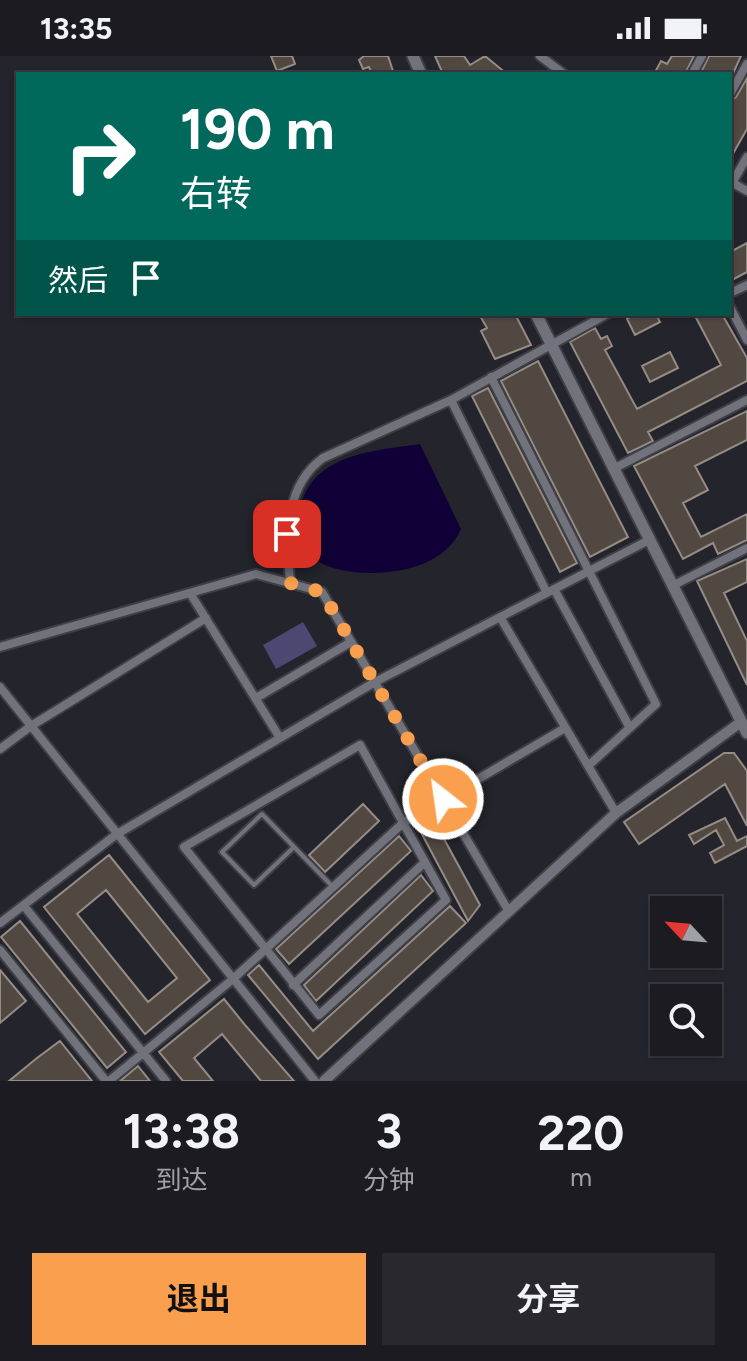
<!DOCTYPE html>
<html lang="zh">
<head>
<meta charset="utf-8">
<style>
	:root { --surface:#1b1b21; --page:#28282e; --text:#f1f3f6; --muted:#a0a1a5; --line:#39393f; --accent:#f99f4d }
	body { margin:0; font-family:Figtree,"Noto Sans SC",sans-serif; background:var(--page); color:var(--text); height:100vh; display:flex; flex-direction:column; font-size:30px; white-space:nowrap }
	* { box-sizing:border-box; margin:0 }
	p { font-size:26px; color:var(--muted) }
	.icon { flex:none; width:44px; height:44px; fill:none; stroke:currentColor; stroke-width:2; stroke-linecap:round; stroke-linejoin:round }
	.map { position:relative; height:1025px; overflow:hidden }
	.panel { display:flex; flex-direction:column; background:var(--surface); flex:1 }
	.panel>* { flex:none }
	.top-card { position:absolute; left:16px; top:16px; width:716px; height:244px; border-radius:0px; box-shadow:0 2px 6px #0004,0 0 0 2px var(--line); background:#00695c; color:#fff; overflow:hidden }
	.needle { width:52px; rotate:296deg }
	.tools { position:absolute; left:650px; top:840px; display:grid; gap:16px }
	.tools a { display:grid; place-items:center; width:72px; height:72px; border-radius:0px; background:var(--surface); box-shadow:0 2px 6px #0004,0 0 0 2px var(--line); font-size:40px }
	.pin { position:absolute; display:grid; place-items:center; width:68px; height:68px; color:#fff; margin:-34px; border-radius:16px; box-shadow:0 4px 12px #0006 }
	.me { position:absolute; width:88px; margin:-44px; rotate:330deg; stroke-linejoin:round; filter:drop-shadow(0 0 6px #0008) }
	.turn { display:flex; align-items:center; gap:28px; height:168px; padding:0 32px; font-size:36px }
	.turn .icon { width:104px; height:104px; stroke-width:2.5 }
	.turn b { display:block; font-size:56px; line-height:68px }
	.then { display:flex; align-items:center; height:76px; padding:0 32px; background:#0003; gap:16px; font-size:30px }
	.eta { display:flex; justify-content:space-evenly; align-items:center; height:136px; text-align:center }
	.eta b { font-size:48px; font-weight:700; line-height:56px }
	.button { display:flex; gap:16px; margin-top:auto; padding:16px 32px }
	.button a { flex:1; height:92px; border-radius:0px; background:var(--accent); color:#111; font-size:32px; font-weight:700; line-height:92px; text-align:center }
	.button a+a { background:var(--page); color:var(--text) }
	.status { display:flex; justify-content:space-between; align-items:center; height:56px; padding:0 40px; background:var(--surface); direction:ltr }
	.status svg { height:22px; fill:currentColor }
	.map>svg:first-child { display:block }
</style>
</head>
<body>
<div class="status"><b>13:35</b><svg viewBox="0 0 49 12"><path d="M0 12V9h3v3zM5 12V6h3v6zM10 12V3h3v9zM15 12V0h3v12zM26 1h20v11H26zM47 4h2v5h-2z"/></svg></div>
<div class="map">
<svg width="747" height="1025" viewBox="0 0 747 1025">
	<rect width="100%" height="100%" fill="#24242c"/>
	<path fill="#4b4871" d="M303,566l14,24 -41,23 -13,-24z"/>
	<path fill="#100037" d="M420,388l41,85c-18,42 -79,49 -120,41 -17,-3 -31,-13 -44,-23 -3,-13 1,-24 3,-37 11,-56 72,-59 120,-66z"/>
	<path fill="#514842" stroke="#958c85" stroke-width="2" fill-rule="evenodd" d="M271,0h21l3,8 -18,7z
		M364,0h24l6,18h-22l-3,-7 -6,2 -4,-9z
		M435,0h29l6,9 15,-9 22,18h-64z
		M672,0h22l-9,18h-31l7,-13 6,3z
		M709,0h32l-11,24v-6h-30z
		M747,22v51l-17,30v-58l6,-4z
		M747,187v29l-17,9v-29z
		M479,258h36l16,31 -36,14 -14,-28 6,-3z
		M636,258h20l4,8 -25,13 -8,-16z
		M694,258h28l25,44v23l-99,51 5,9 -25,12 -58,-111 25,-14 6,11 6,-3 5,10 -7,4 32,59 84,-44z
		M670,296l8,16 -28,14 -8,-16z
		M538,305l90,176 -38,20 -89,-176z
		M488,332l89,175 -17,9 -88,-176z
		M747,355v29l-52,26 13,24 -25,13 18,34 46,-23v26l-29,14 -5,-11 -30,16 -49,-93z
		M747,503v23l-23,11 23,48v44l-50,-104z
		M724,697h10l13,18v55l-22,-42 -86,60 -15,-22z
		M363,748l16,17 -54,51 -16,-17z
		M431,759l49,90 -12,16 -52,-98z
		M725,762l12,23 10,-5v10l-32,17 -5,-10 14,-8 -8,-15 -22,14 -5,-9z
		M399,780l12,15 -122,113 -13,-15z
		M109,799l101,125 -65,54 -101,-127zM106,834l71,88 -29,24 -71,-88z
		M421,819l12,16 -117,110 -12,-16z
		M450,850l16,17 -148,136 -70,-84 11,-10 54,66z
		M20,865l106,131 -19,16 -106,-131z
		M0,914l26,31 -26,22z
		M224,943l21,26 49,56h-33l-39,-47 -28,24 19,23h-30l-24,-29z
		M60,985l32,40h-83l28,-23z
		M138,1010l12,15h-30z"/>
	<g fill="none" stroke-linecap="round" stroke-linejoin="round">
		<defs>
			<path id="service" d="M294,791l-40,38 -32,-33 40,-38 71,73"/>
			<path id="minor" d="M540,0l24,18
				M692,18l10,-18
				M730,38l17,-30
				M731,126l16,9
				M732,127l15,-26
				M730,237l17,-8
				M730,251l17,33
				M491,321l165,327 -68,62
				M451,344l96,193
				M613,413l134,-69
				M290,527c-3,-45 -7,-96 33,-125l128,-58 156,-86
				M672,530l75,-38
				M554,533l76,139
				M190,537l90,145
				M500,561l116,196
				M0,591l256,-73 66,18 186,318
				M0,631l315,394
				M256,642l95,-56
				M360,689l86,155 -127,115 -135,-168z
				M0,693l31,-23 175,-108
				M24,850l142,175
				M0,867l117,-89 258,-152 274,-142
				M0,894l106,131
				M293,929l132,-123
				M109,1025l124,-102 170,-156 162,-95"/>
			<path id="tertiary" d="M324,1025l292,-268 125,-91"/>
			<path id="secondary" d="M413,0l8,18
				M536,258l211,419"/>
		</defs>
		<use href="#service" stroke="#3f3f46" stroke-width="8"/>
		<use href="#minor" stroke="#3f3f46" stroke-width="12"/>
		<use href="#tertiary" stroke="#3f3f46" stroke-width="14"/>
		<use href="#secondary" stroke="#3f3f46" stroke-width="15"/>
		<use href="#service" stroke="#72727c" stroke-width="4"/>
		<use href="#minor" stroke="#72727c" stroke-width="8"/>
		<use href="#tertiary" stroke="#72727c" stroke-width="10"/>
		<use href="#secondary" stroke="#72727c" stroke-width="11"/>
	</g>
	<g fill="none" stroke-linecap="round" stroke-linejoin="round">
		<path stroke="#f99f4d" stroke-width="14" stroke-dasharray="0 25.2" d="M287,478l3,49 32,9 121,207"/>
	</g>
</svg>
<div class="tools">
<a><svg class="needle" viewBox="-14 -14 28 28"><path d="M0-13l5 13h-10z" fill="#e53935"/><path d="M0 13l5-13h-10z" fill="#a0a1a5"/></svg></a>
<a><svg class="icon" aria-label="search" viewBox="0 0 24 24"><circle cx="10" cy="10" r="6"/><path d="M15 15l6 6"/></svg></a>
</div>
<div class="pin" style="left:287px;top:478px;background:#d93025"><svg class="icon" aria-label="arrive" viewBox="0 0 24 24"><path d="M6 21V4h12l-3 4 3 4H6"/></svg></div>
<svg class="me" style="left:443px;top:743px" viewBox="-20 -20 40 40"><circle r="17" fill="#f99f4d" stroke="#fff" stroke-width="3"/><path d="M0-11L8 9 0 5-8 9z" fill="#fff"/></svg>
<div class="top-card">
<div class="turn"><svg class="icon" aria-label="right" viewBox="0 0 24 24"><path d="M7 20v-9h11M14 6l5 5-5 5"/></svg><div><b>190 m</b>右转</div></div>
<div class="then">然后<svg class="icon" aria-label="arrive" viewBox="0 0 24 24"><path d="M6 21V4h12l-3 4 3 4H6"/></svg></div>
</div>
</div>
<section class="panel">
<div class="eta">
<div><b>13:38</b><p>到达</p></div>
<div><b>3</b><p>分钟</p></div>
<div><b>220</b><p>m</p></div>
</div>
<div class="button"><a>退出</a><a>分享</a></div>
</section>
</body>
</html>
